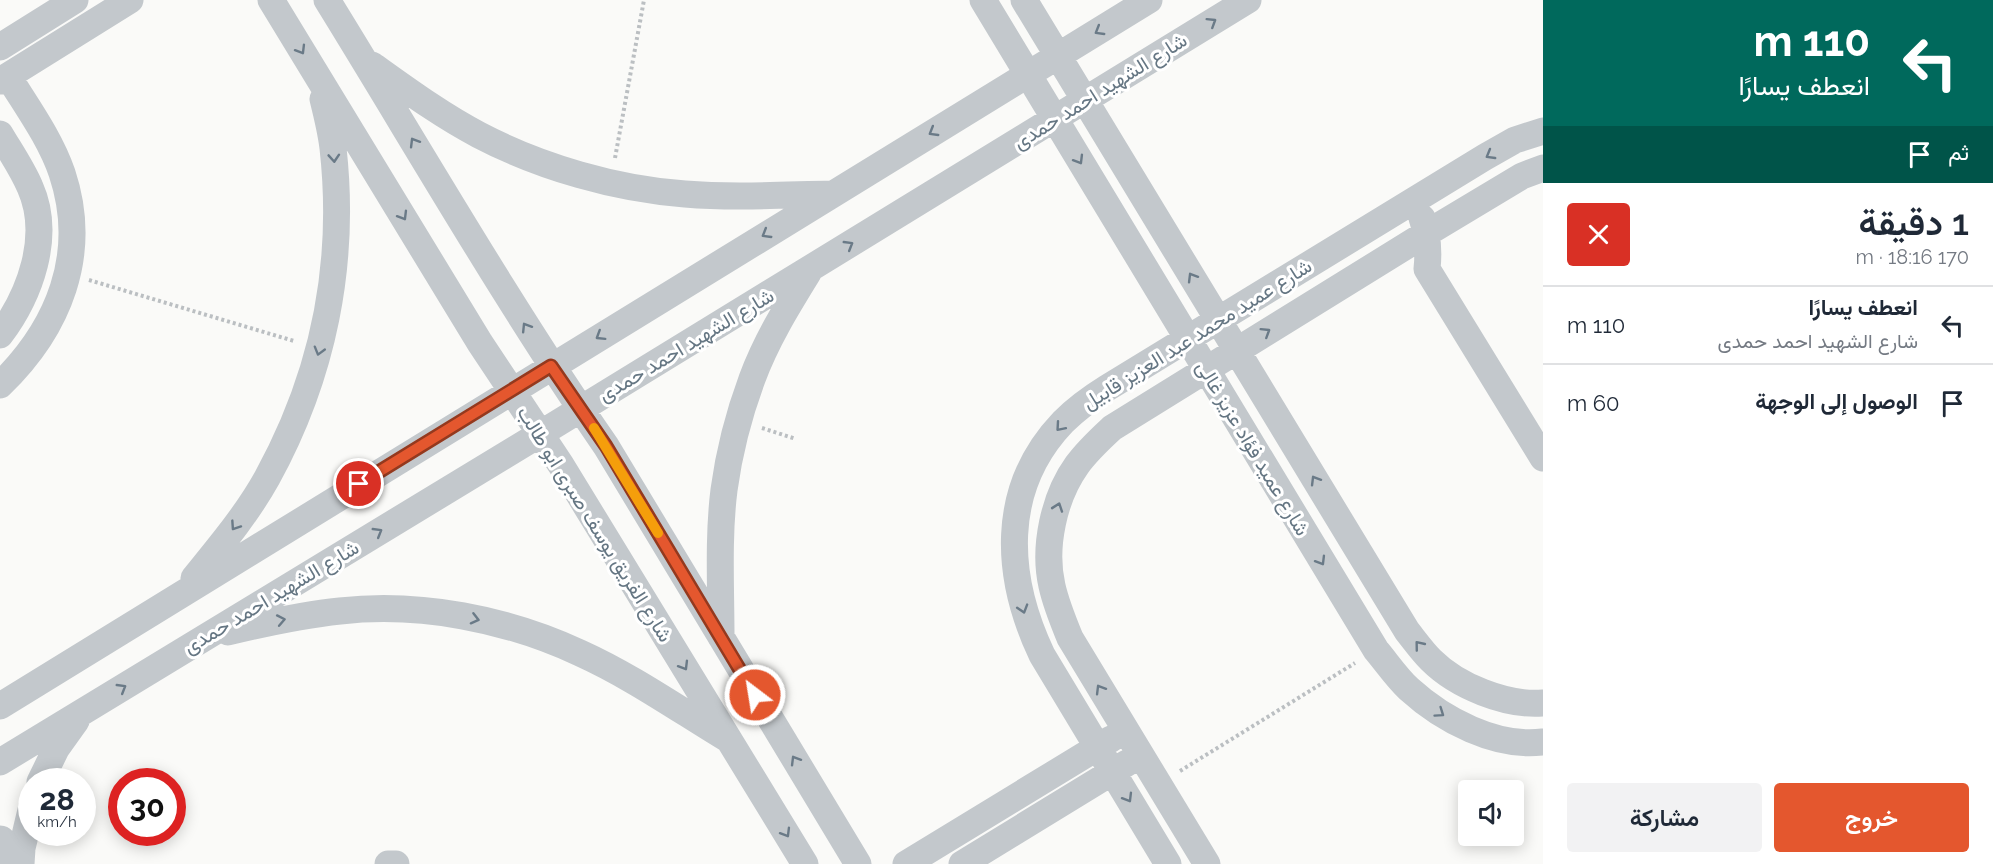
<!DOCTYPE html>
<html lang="ar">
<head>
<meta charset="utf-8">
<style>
	:root { --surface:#fff; --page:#f2f2f3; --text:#1f2937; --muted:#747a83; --line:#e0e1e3; --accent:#e4572e }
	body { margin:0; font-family:Raleway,Vazirmatn,sans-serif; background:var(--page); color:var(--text); direction:rtl; height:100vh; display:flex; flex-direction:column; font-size:22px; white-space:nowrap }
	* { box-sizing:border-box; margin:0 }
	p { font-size:20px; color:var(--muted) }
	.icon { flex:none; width:33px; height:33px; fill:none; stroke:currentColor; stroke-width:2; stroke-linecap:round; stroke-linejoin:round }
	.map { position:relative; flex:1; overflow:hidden; direction:ltr }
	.side { display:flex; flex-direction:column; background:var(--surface); width:450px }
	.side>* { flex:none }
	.hud { background:#00695c; color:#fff; overflow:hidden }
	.controls { position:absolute; left:1458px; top:780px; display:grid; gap:12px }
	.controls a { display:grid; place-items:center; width:66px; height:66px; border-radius:6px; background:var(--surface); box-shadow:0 3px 15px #0003; font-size:30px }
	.speed { position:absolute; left:18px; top:768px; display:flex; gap:12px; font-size:30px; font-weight:700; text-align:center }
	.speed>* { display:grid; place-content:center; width:78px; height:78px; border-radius:50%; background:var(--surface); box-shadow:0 3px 15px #0003; line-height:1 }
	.speed small { font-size:15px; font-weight:400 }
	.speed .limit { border:9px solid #d22; background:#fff; color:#111 }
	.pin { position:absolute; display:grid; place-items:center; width:51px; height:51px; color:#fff; margin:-26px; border:3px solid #fff; border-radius:50%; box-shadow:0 2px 6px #0007 }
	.me { position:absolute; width:66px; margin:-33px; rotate:329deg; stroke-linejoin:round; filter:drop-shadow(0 0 4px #0008) }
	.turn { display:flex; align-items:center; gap:21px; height:126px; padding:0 24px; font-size:27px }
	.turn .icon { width:78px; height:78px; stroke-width:2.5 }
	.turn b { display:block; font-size:42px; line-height:51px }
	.then { display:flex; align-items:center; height:57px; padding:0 24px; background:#0003; gap:12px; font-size:22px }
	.round { display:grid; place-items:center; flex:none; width:63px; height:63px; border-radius:6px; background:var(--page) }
	.head { display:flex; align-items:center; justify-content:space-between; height:102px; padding:0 24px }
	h1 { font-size:36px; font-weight:600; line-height:45px }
	.button { display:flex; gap:12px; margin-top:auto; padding:12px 24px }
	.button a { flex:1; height:69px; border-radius:6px; background:var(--accent); color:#fff; font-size:24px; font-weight:600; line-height:69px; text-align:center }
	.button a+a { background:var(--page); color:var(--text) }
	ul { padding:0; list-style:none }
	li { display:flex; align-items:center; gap:18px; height:78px; padding:0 24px; border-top:2px solid var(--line) }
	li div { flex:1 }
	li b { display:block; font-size:22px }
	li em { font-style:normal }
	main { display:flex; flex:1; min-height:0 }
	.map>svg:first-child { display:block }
</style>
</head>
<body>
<main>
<section class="side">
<div class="hud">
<div class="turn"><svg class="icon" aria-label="left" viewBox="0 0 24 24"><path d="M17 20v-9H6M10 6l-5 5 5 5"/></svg><div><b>110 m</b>انعطف يسارًا</div></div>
<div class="then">ثم<svg class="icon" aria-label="arrive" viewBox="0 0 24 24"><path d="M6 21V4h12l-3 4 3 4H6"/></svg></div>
</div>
<div class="head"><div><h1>1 دقيقة</h1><p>170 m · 18:16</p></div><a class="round" style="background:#d93025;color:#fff"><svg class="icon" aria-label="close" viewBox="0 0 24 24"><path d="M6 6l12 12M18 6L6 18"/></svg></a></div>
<ul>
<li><svg class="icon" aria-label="left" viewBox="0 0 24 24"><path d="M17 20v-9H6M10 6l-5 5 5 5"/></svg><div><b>انعطف يسارًا</b><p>شارع الشهيد احمد حمدى</p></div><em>110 m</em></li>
<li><svg class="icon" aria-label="arrive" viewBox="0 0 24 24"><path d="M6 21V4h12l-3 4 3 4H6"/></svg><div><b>الوصول إلى الوجهة</b></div><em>60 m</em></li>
</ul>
<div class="button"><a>خروج</a><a>مشاركة</a></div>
</section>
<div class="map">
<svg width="1543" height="864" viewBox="0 0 1543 864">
	<rect width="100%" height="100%" fill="#fafaf8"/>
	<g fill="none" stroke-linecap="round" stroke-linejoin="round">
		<path stroke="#bbbfc2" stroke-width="4" stroke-dasharray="3 3" stroke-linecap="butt" d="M615,158l29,-158
			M89,280l205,61
			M762,428l34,11
			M1180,771l175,-108"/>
		<path stroke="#c3c8cc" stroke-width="27" d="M271,0l209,343 81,122 244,399
			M327,0c92,149 179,301 279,446l252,418
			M983,0l393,650c11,13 21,28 33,39 34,31 87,59 134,53
			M1024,0l383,631c8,10 15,20 24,29 26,26 75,46 112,43
			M0,47l75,-47
			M372,65c35,25 69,50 107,70 61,32 137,54 206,59 48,4 97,1 146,0
			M0,81l130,-81
			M0,134c10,17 22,34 30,53 22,49 0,108 -30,148
			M1422,218c6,17 7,32 5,51l116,189
			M0,385c59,-57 89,-131 62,-212 -12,-35 -35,-66 -54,-97
			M194,578c26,-32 53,-64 73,-100 56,-102 79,-214 66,-330 -2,-17 -6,-33 -10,-49
			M228,632c37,-9 74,-17 112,-21 80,-9 167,8 240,42 51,23 98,56 146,85
			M721,637c0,-49 -3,-99 3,-147 5,-37 15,-76 28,-111 14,-38 35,-72 56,-106
			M0,706l1149,-706
			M0,762l540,-328 708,-434
			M40,782l16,-33 20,-28
			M21,864l1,-16 10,-42
			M388,864h8
			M906,864l205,-125
			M962,864l165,-101
			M1168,864l-126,-209c-37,-78 -43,-166 21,-233 13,-13 28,-24 44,-34l378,-231 30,-17 28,-9
			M1207,864l-137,-226c-7,-17 -14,-34 -18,-52 -9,-39 2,-89 25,-121 10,-14 22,-25 35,-37l315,-195 95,-57 21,-8"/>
		<path stroke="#c3c8cc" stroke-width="33" d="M0,842l13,22"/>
	</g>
	<defs><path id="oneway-chevron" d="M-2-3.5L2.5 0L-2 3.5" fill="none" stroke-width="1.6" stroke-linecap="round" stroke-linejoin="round" transform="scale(1.5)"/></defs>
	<g stroke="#6a7a87">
		<use href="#oneway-chevron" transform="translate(1212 22) rotate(-32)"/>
		<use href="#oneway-chevron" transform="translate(1099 31) rotate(149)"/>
		<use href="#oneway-chevron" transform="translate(301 50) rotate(59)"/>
		<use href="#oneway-chevron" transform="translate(933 132) rotate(149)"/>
		<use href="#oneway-chevron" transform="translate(414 142) rotate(-121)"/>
		<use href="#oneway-chevron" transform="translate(1490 155) rotate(150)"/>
		<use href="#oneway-chevron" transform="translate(334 158) rotate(86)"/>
		<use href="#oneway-chevron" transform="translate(1079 160) rotate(59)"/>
		<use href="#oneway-chevron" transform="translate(403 216) rotate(59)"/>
		<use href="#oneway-chevron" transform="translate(766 234) rotate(149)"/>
		<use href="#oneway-chevron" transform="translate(849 245) rotate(-31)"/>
		<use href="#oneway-chevron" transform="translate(1192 277) rotate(-121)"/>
		<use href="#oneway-chevron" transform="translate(526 327) rotate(-122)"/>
		<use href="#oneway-chevron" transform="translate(1266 332) rotate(-32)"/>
		<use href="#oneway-chevron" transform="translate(600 336) rotate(148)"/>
		<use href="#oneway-chevron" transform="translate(319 351) rotate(106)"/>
		<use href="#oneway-chevron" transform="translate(1060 427) rotate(131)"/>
		<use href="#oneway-chevron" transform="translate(1315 480) rotate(-121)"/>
		<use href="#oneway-chevron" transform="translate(1058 507) rotate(-71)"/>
		<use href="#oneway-chevron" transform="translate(235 526) rotate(124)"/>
		<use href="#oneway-chevron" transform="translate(378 532) rotate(-31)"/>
		<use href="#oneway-chevron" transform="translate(1321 561) rotate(59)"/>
		<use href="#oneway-chevron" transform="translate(1023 609) rotate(73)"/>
		<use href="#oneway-chevron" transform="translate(475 619) rotate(14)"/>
		<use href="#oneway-chevron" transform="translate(281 620) rotate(-11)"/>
		<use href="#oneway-chevron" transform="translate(1419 645) rotate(-129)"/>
		<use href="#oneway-chevron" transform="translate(684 666) rotate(59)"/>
		<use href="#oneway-chevron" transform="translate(122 688) rotate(-31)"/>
		<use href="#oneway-chevron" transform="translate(1100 689) rotate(-121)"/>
		<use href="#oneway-chevron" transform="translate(1440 713) rotate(35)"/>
		<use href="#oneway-chevron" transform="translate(795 760) rotate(-121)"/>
		<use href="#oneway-chevron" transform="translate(1128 798) rotate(59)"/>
		<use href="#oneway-chevron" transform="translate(786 833) rotate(59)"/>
	</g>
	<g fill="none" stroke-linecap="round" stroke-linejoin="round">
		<defs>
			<path id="route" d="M359,484l192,-118 55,80 149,249"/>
		</defs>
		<use href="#route" stroke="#94391e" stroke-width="15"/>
		<use href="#route" stroke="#e4572e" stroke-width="10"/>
		<path stroke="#f59e0b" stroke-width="10" d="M594,428l64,105"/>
	</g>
	<g text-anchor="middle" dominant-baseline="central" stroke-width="6" stroke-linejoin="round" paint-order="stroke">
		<g font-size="20" fill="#657683" stroke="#fff">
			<text transform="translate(1100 91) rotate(-32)">شارع الشهيد احمد حمدى</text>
			<text transform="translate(1197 334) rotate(-32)">شارع عميد محمد عبد العزيز قابيل</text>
			<text transform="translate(686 345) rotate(-31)">شارع الشهيد احمد حمدى</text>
			<text transform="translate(1253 448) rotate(59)">شارع عميد فؤاد عزيز غالى</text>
			<text transform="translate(595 524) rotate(58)">شارع الفريق يوسف صبرى ابو طالب</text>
			<text transform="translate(271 597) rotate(-31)">شارع الشهيد احمد حمدى</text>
		</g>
	</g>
</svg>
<div class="controls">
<a><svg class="icon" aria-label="sound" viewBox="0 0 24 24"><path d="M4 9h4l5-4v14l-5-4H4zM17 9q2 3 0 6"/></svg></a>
</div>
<div class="speed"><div>28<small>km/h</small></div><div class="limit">30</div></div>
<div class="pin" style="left:359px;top:484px;background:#d93025"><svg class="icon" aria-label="arrive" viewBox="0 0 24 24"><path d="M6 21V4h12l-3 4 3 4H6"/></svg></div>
<svg class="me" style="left:755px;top:695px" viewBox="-20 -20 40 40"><circle r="17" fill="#e4572e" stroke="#fff" stroke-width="3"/><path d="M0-11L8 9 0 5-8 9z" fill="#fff"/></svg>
</div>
</main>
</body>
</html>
